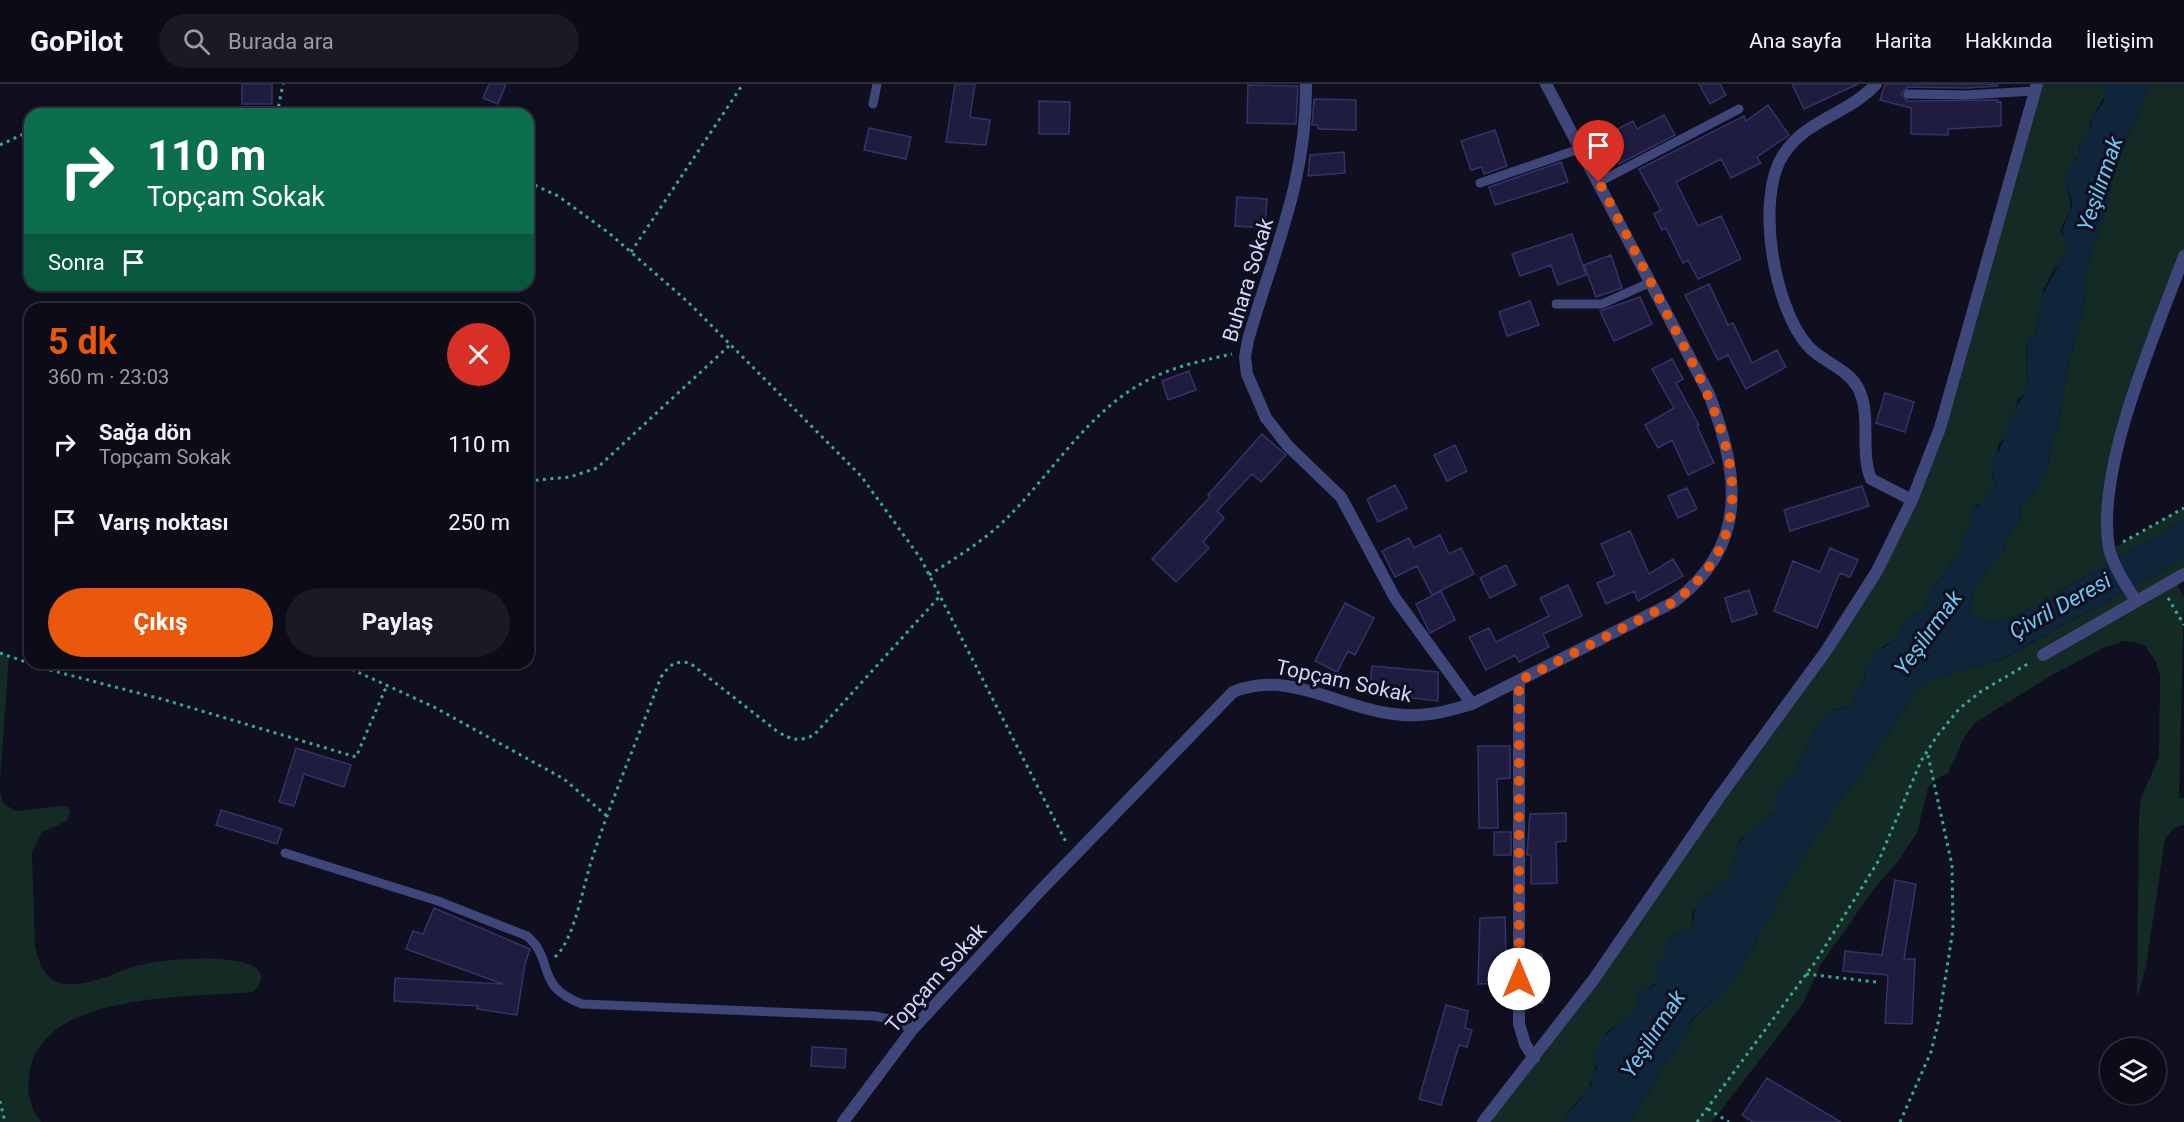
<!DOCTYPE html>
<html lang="tr">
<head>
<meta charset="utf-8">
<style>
	:root { --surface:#0c0b18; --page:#1a1925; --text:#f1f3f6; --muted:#9a9ba2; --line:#2c2b37; --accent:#ea580c }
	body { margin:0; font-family:Roboto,sans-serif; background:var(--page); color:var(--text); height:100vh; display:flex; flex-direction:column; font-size:22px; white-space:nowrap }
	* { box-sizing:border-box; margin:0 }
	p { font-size:20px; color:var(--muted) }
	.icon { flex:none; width:33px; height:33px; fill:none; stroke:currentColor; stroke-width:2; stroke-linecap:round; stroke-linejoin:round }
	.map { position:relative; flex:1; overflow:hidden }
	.side { position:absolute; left:24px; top:219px; width:510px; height:366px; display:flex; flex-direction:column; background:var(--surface); border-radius:18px; box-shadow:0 3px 9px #0003,0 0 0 2px var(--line) }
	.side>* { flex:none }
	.top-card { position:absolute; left:24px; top:24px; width:510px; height:183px; border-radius:18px; box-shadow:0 3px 9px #0003,0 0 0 2px var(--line); background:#0b6e4f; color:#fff; overflow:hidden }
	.fabs { position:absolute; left:2100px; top:954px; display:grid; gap:12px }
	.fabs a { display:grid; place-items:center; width:66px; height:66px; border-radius:50%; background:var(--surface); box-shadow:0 3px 9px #0003,0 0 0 2px var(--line); font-size:30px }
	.pin { position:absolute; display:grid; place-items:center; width:51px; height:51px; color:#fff; margin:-62px -26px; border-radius:50% 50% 50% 0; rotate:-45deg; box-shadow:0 0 6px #0007 }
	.pin .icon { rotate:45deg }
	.me { position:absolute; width:66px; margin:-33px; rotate:0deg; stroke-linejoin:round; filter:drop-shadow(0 0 4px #0008) }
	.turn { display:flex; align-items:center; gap:21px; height:126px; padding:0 24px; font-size:27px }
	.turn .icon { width:78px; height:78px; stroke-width:2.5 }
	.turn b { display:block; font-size:42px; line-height:51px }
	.then { display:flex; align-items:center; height:57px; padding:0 24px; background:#0003; gap:12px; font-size:22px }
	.round { display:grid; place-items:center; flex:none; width:63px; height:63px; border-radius:32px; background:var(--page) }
	.summary { display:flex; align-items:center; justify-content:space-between; height:102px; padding:0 24px }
	h1 { font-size:36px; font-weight:700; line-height:45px; color:var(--accent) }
	.action { display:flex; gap:12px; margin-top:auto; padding:12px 24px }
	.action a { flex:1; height:69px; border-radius:36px; background:var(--accent); color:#fff; font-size:24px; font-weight:700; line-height:69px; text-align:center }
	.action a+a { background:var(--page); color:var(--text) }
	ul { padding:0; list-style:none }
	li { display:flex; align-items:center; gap:18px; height:78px; padding:0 24px }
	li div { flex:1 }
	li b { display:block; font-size:22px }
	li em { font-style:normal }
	header { display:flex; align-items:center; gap:36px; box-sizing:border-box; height:84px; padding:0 30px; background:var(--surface); border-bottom:2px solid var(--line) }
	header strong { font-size:28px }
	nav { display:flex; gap:33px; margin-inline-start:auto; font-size:21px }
	.search { width:420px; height:54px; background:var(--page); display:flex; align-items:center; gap:15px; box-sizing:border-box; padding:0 21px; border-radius:33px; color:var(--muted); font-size:22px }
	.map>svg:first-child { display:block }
</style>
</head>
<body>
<header>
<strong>GoPilot</strong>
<div class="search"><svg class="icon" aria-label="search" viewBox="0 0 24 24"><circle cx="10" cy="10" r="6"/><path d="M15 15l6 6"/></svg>Burada ara</div>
<nav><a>Ana sayfa</a><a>Harita</a><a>Hakkında</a><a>İletişim</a></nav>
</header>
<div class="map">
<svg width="2184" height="1038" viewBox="0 0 2184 1038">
	<rect width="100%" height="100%" fill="#100f20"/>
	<path fill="#132a25" d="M2037,0h63l6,9 -16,29 -1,11 -9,11 -1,12 -5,3 -9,28c17,30 -10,31 -2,51 2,3 4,6 5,9l-1,7 -14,17 -9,18 -8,41 -10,16v46l-9,8 -1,12 -9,22 -8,10 -7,32 4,10 -13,17 -8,3 -6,25 -7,8 -1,15 -11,10 -3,8 -15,16 -6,20 -22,14 -8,17 -14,8 -18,25v8l-10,14 -2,11 -19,5 -10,7 -24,43 -4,15 -20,16v21l-35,28 -11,37 -30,24 -7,12 1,13 -25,13 -3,15 -9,13 1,15 -9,6 -13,21 -12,13 -17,10 -18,61 -9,6 -18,23h-78l51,-64 343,-487 63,-143z
		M2151,0h33v172l-66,191 -8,103 74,-42v12l-172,98c-15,3 -30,6 -43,-6l5,-21 18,-30 13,-12 1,-10 15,-21 1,-14 13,-12 12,-21 5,-33 7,-14 8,-54 17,-62 3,-41 17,-51 14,-58z
		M2184,474v16l-9,5 9,18 -5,201h5v27l-10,3 -9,11 -19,127 -9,32 2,-180 2,-20 18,-41 1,-81 -4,-14 -10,-15 -11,-5 -11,-1 -21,7 -51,27 -76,47 -11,14 -17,37 -13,7 -7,8 -11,45 -19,28 -24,28 -53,75 -19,41 -90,117h-82l25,-40 6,-16 15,-16 17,-31 32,-28 26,-41 38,-72 52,-80 20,-23 55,-84 17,-12 70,-20z
		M0,569l9,3 -9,127z
		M0,709l4,11 12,7 45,-5 6,1 3,5 -3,9 -25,11 -10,21 3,94c4,14 9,32 25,36 23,6 54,-10 76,-17 24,-7 102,-14 121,3 8,8 3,17 -4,23 -61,6 -208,-1 -223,78 -4,19 -1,37 11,52h-41z"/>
	<path fill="#0e253a" d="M2100,0h51l-33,74 -14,58 -17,51 -3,41 -17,62 -8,54 -7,14 -5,33 -12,21 -13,12 -1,14 -15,21 -2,12 -12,10 -18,30 -5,21c13,12 28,9 43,6l172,-98v38l-182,101 -69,20 -17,12 -55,84 -20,23 -51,80 -52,95 -13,18 -33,28 -11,25 -20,22 -6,16 -25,40h-69l31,-37 -1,-10 6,-6 -3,-15 6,-14 35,-31 3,-17 16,-6 3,-4 -1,-15 9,-14 3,-14 25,-13 2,-22 34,-27c3,-15 9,-38 22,-47 8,-6 16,-10 24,-18v-21l20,-17 4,-14 24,-43 5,-5 24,-7 2,-11 10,-14 1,-11 9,-15 22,-15 8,-17 22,-14 3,-16 18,-20 3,-8 11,-10 1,-15 9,-16 -2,-12 14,-8 13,-17 -6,-21c17,-22 19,-53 36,-73l1,-51 9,-10 5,-33 27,-51 -5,-9v-10l9,-21v-7l-9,-19 7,-17 9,-8 1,-12 9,-11 3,-16 11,-14 3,-10z"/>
	<path fill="#1f1d3f" stroke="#343269" stroke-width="1.5" d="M242,0h30v20h-30z
		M489,0h17l-8,20 -15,-6z
		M955,0h20l-5,33 20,3 -4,25 -40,-3z
		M1699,0h21l6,11 -16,9z
		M1792,0h66l-54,25z
		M1885,0h113v2l-32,2 -58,-1 -7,7 7,7 90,-1v2h3v24l-53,3v6l-37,-1v-26l-31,-8z
		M1248,1l50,1 -2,38 -49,-1z
		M1314,15l42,1v30l-38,-1v-4h-6z
		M1039,17l31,1 -1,32h-30z
		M1768,21l21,30 -32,22 4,6 -30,15 -10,-19 -45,23 22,44 23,-10 20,43 -43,20 -10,-19 -5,3 -17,-35 -4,2 -8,-16 7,-4 -22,-41 105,-53 2,5z
		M1664,31l11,20 -56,29 -15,-28 29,-15 4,8z
		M869,44l42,9 -5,22 -42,-9z
		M1495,46l12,36 -23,8 -2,-7 -11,3 -10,-29z
		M1344,68l1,21 -37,3 2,-21z
		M1561,78l7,20 -73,23 -6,-18z
		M1237,113l30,2 -2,29 -30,-2z
		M1572,150l14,41 -28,10 -7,-20 -31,11 -8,-22z
		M1611,171l11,33 -26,9 -12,-32z
		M1709,200l19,41 5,-2 19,40 25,-13 9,17 -40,22 -18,-34 -10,5 -33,-65z
		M1640,213l12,27 -38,17 -14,-30z
		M1530,217l9,24 -32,11 -8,-24z
		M1672,275l11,20 -7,4 23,42 -2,1 17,37 -26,12 -16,-35 -14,8 -13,-23 29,-17 -22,-39z
		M1189,287l7,19 -28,10 -6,-19z
		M1885,309l29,9 -9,30 -29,-9z
		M1262,350l24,21 -25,27 -9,-8 -35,37 7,7 -21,24 6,6 -33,34 -24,-23 58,-62 -2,-2z
		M1455,361l12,26 -20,10 -13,-26z
		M1395,401l12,23 -29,14 -11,-23z
		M1862,402l7,20 -79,25 -6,-21z
		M1687,404l10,21 -19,9 -10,-22z
		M1630,447l19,43 24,-15 10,17 -45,25 -4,-10 -28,13 -9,-21 18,-8 -14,-31z
		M1440,451l9,19 12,-6 13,26 -42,21 -15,-29 -22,11 -13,-26 27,-13 5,10z
		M1830,464l28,12 -8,17 -10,-4 -23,55 -43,-17 19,-50 27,11z
		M1506,481l10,20 -26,13 -10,-20z
		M1568,501l14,31 -39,18 6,13 -30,15 -4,-7 -29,15 -17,-33 20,-9 7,14 53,-26 -9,-18z
		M1749,506l8,24 -25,8 -7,-24z
		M1441,507l14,29 -25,13 -14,-29z
		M1345,519l29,15 -19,37 -7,-4 -11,21 -22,-11z
		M1372,582l66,6v29l-69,-8z
		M1478,662h32v32l-13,1 1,49h-19z
		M296,664l55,17 -7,22 -40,-13 -10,32 -15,-4z
		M221,726l61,19 -5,15 -61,-19z
		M1566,729v28l-10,1 1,41 -26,1v-29h-4l3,-41z
		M1494,748h17v23h-17z
		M1895,796l21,4 -12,75h11l-3,65 -27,-1 3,-48 -45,-4 2,-20 37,4z
		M434,824l96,41 -5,15 -8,51 -40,-6 1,-3 -84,-5 1,-23 108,6 -97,-35 7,-18 10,3z
		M1505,833l1,37h5v29l-33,1 2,-66z
		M1527,870h15l1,49h-16z
		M1446,921l22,6 -3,17 7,2 -5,17 -8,-2 -18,60 -22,-6z
		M812,963l34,2 -1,19 -34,-2z
		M1767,994l20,12 54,32h-88l-11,-7z"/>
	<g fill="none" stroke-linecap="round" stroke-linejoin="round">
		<path stroke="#3aa790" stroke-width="3" stroke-dasharray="3 4.5" stroke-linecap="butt" d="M127,30l77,-4 29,4
			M277,30l6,-30
			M0,61l30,-14
			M528,98l30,14 51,37 79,69 173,174 60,83 146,285
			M631,168l112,-168
			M528,397l42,-4 27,-9 134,-124
			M2123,458l61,-34
			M929,491c28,-18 58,-36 81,-60 44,-45 81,-107 140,-136 25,-13 55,-19 82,-25
			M2168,514l16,27
			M0,569l46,16 119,31 191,57 31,-72
			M338,579l96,44 130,72 44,38
			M555,873c20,-18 28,-72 37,-98 20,-61 46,-121 69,-182 9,-12 13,-17 29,-14l88,69c14,8 21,10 36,3l126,-139
			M1806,890l70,8
			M0,1017l5,21
			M1708,1025l21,13
			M1697,1038l119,-161 63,-101 42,-99 16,-25 22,-27 21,-17 51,-30
			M1900,1038l31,-70 8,-33 14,-90 -1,-64 -25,-114"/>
		<path stroke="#3f467a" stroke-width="9" d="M1908,10l58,1 69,-4
			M873,20l4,-20
			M1599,98l140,-73
			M1480,99l102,-35
			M1556,220h46l49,-22
			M285,769l153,48 89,35c29,25 6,49 55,68l292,12 21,4 17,10"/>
		<path stroke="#3f467a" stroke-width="12" d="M1306,0c1,97 -32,166 -58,256l-3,17 2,17 19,44 22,28 53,51 54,101 77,106
			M1876,0c-27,30 -70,35 -93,71 -28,44 -9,153 25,191 13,15 38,22 49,40 16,28 2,64 14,93l41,21
			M2136,517c-10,-16 -23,-35 -27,-53 -14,-80 47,-215 75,-292
			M2043,571l141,-81
			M1519,597v343l6,20 9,14
			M843,1038l69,-92 128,-139 193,-199c56,-23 106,16 161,22 29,4 51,-2 78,-10l202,-102c76,-57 65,-128 35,-208l-163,-310
			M1483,1038l111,-143 126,-183 106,-145 51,-80 35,-71 28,-72 97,-344"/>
	</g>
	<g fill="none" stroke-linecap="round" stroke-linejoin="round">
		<path stroke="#ea580c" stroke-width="10" stroke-dasharray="0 18" d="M1519,895v-298l155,-79c107,-81 43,-193 -6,-286 -23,-45 -46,-90 -69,-134"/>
	</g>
	<g text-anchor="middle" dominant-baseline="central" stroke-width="6" stroke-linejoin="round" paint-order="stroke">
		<g font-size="21" fill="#d3d5fa" stroke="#100f20">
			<text transform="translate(1248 196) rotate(-73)">Buhara Sokak</text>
			<text transform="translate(1344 597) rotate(12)">Topçam Sokak</text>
			<text transform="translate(936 894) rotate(-48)">Topçam Sokak</text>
		</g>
		<g font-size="22" font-style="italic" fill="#6cc7f0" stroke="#100f20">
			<text transform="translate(2100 100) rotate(-71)">Yeşilırmak</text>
			<text transform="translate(2060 522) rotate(-29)">Çivril Deresi</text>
			<text transform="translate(1928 549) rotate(-54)">Yeşilırmak</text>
			<text transform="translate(1653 950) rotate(-57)">Yeşilırmak</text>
		</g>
	</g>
</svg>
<div class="fabs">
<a><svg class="icon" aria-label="layers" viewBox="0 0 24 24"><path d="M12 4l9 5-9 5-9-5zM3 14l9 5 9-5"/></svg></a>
</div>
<div class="pin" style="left:1599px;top:98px;background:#d93025"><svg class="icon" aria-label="arrive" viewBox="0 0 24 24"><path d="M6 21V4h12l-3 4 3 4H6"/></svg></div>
<svg class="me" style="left:1519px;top:895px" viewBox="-20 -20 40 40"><circle r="19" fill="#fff"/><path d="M0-13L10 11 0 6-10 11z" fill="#ea580c"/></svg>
<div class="top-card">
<div class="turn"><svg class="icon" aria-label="right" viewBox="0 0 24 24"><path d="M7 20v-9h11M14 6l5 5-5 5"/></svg><div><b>110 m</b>Topçam Sokak</div></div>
<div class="then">Sonra<svg class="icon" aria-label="arrive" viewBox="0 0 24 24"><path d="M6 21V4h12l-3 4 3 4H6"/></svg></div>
</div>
<section class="side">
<div class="summary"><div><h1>5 dk</h1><p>360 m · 23:03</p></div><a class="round" style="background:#d93025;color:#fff"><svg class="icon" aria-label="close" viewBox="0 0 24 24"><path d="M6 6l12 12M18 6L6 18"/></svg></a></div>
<ul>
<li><svg class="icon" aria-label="right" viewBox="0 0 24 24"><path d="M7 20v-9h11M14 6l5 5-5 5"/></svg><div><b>Sağa dön</b><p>Topçam Sokak</p></div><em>110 m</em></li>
<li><svg class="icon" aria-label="arrive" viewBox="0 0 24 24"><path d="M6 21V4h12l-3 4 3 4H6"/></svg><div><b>Varış noktası</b></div><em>250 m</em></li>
</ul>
<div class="action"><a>Çıkış</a><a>Paylaş</a></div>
</section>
</div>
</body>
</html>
